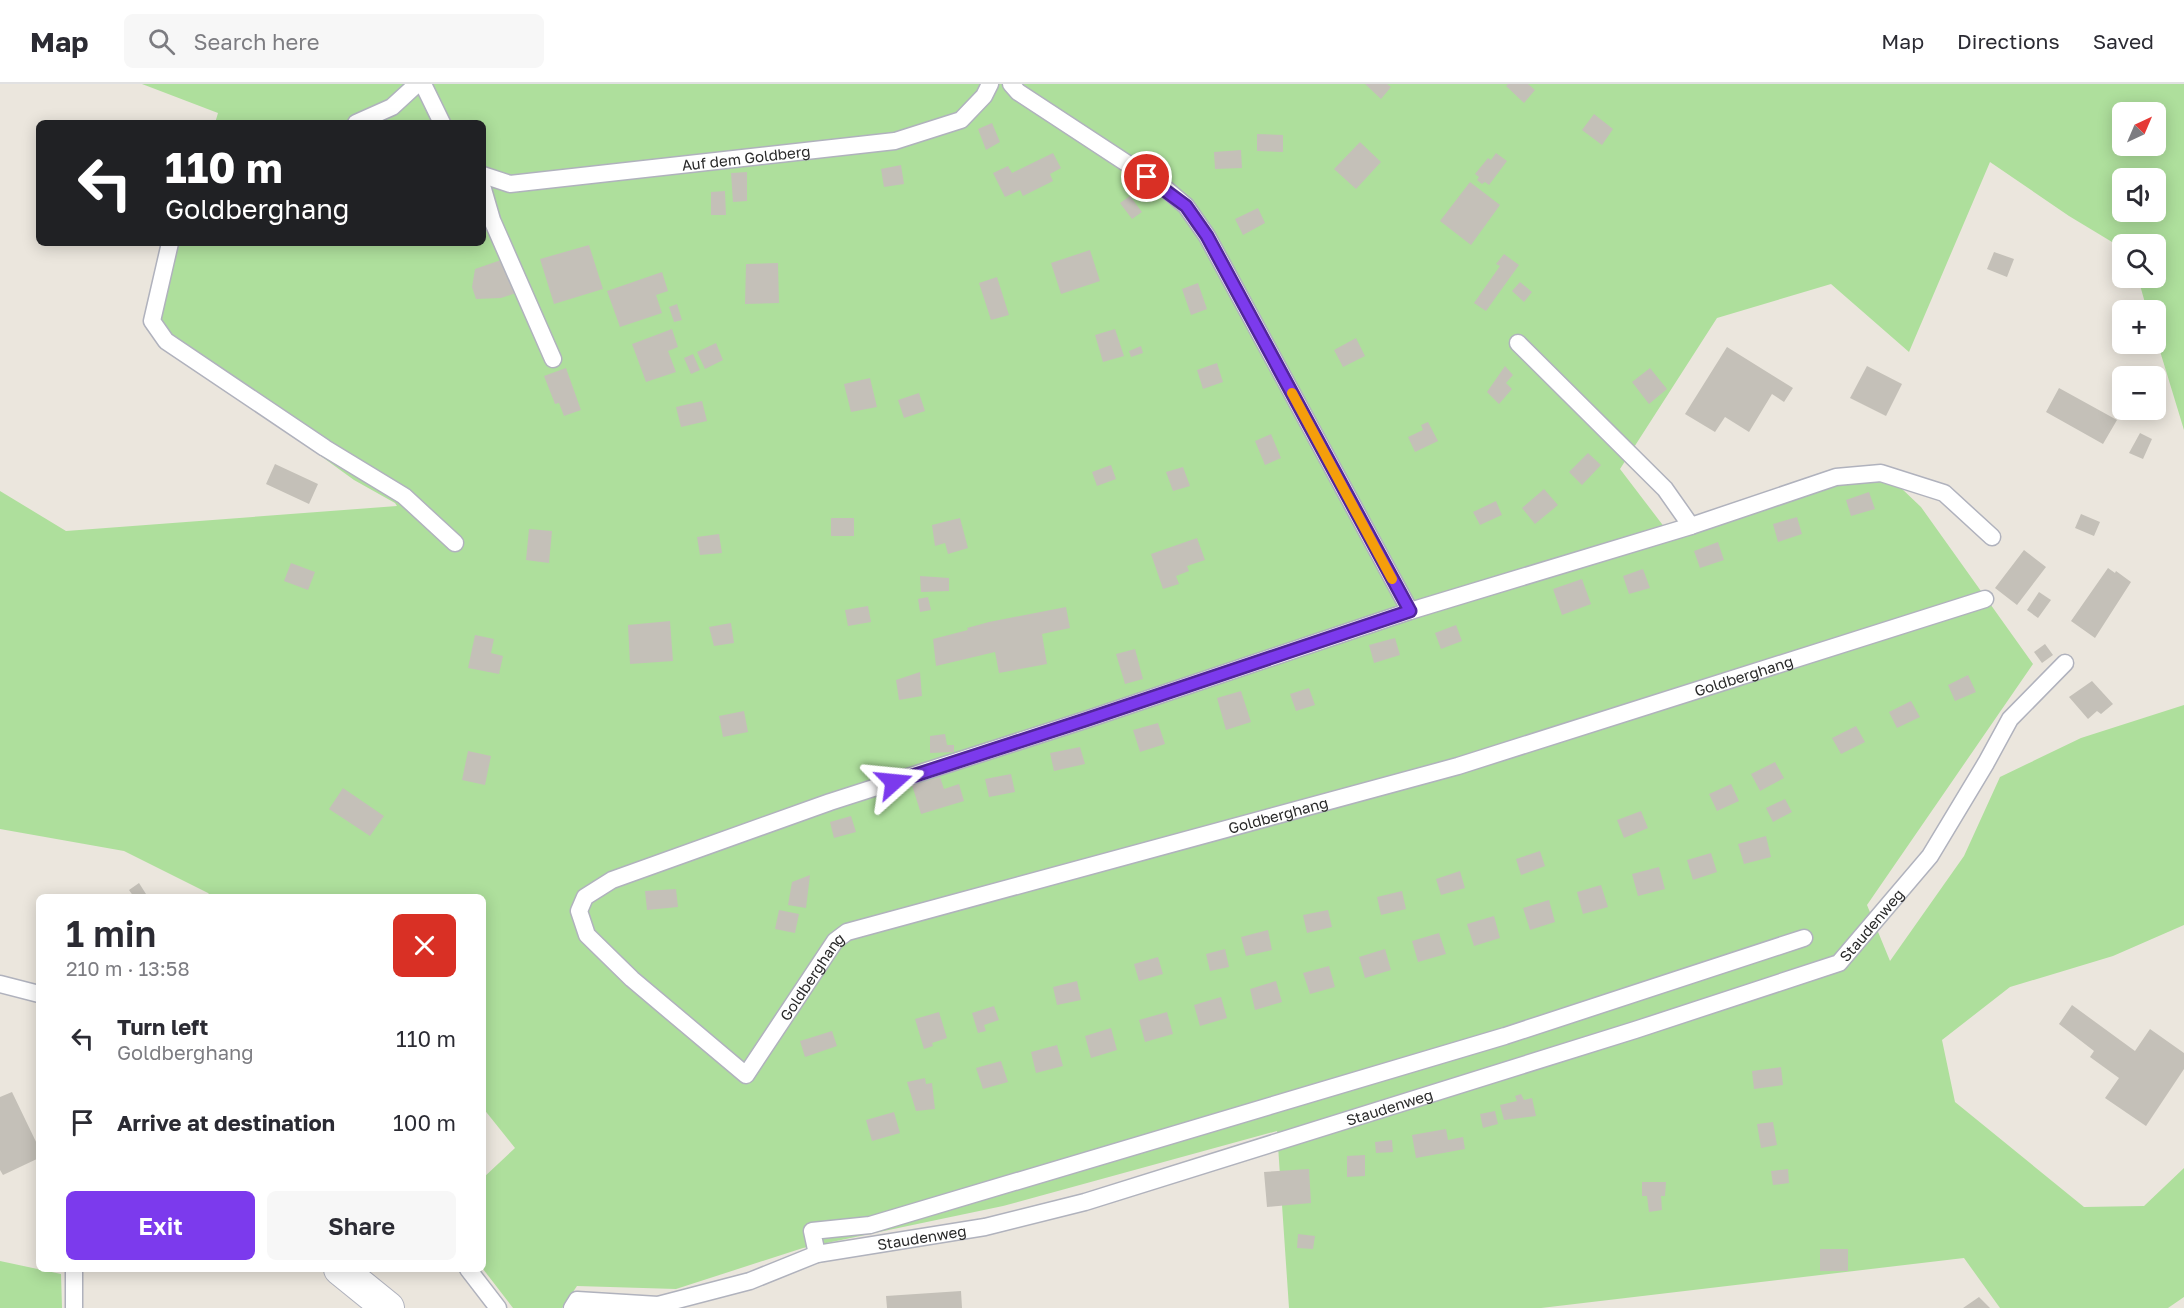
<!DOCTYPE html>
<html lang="en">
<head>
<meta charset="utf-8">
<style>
	:root { --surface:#fff; --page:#f7f7f7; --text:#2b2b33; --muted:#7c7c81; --line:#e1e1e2; --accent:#7c3aed }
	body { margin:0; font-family:"Golos Text",sans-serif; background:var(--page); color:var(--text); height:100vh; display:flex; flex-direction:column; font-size:22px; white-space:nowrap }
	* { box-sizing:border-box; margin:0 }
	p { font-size:20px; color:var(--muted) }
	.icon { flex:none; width:33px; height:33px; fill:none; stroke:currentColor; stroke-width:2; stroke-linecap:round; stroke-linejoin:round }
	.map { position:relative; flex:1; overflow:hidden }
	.side { position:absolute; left:36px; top:810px; width:450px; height:378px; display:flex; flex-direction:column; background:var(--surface); border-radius:9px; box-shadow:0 3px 15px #0003 }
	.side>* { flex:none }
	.top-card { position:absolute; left:36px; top:36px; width:450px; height:126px; border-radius:9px; box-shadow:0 3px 15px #0003; background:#202124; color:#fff; overflow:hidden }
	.needle { width:39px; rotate:44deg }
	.fabs { position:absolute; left:2112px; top:18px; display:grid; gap:12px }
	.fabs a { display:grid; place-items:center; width:54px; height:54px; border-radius:9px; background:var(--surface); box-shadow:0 3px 15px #0003; font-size:30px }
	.pin { position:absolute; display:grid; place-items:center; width:51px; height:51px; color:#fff; margin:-26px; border:3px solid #fff; border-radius:50%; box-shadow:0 2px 6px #0007 }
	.me { position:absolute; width:66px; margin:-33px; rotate:72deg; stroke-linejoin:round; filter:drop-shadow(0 0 4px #0008) }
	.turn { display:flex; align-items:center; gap:21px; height:126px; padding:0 30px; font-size:27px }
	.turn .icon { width:78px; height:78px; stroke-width:2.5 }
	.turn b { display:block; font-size:42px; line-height:51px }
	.round { display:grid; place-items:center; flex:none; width:63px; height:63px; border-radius:9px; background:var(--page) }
	.overview { display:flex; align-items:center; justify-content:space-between; height:102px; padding:0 30px }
	h1 { font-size:36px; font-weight:600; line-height:45px }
	.button { display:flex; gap:12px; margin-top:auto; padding:12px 30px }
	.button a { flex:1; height:69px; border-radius:9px; background:var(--accent); color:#fff; font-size:24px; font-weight:600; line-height:69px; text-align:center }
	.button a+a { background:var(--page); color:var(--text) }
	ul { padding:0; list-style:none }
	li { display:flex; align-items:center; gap:18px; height:84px; padding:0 30px }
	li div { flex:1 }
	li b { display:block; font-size:22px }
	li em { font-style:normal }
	header { display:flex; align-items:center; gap:36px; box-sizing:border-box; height:84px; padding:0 30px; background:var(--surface); border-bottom:2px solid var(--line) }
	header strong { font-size:28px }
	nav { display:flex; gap:33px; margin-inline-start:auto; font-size:21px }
	.search { width:420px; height:54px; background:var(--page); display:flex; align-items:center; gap:15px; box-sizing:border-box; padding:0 21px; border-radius:9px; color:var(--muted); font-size:22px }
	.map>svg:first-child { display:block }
</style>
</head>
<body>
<header>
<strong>Map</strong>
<div class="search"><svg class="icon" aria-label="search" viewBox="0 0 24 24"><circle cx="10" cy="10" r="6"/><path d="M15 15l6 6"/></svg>Search here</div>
<nav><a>Map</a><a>Directions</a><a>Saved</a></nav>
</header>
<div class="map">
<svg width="2184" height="1224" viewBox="0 0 2184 1224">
	<rect width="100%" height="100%" fill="#ebe6dd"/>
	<path fill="#aedf9c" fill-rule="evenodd" d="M142,0h2042v346l-28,-92v-28h-9l-9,-32h18v-34h-34v4l-53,-32 -79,-54 -81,190 -78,-68 -114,34 -97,151 45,59 162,-57 53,-3 41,39 112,157 -166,241 23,56 74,-105 36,-79 81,-39 103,-33v220l-71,31 -103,31 -68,53 13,62 129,105 60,-1 40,-38v129l-16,11h-168l-36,-50 -423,50h-252l-12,-177 -274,75 -200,42 -127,41 -99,-3 -15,22h-49l-30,-39v-91l32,-30 -32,-40v-211h-271l-4,-4 -84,-42 -124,-22v-338l66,40 331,-25 -2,-3 -41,-23 -208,-151 29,-86h308v-120h-268l3,-10zM2122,28h34v34h-34zM2122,94h34v34h-34z
		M0,1177l61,13 1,34h-62z"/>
	<path fill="#c4c0b8" d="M1365,0h22l4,3 -10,12z
		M1508,0h20l7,6 -11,13 -18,-17z
		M1594,30l19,15 -11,16 -20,-15z
		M992,39l8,19 -14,8 -8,-21z
		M1257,50l26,1v17l-26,-1z
		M1360,58l21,20 -25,27 -22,-20z
		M1241,66l1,18 -27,1 -1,-17z
		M1053,69l8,15 -11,6 3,7 -30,15 -3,-6 -15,7 -12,-24 15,-7 4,7z
		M1496,69l11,8 -18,24 -4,-3 -3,2 -5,-4 2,-3 -4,-3 13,-16 3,2z
		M901,81l3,19 -20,3 -3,-18z
		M747,88v29l-14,1 -2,-29z
		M1470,98l30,23 -29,40 -31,-24z
		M725,107l1,24h-15v-23z
		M1130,112l12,16 -10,7 -12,-16z
		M1258,124l7,15 -22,12 -8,-16z
		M589,161l14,44 -49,15 -14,-45z
		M1090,166l10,31 -39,13 -10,-31z
		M1994,168l20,7 -7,18 -20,-8z
		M1504,170l15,11 -33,46 -12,-8 26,-37 -4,-2z
		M504,175l12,34 -15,5 -25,1 -4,-12 3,-18z
		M778,179l1,40 -34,1 1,-40z
		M662,188l6,19 -12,4 6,18 -42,14 -13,-36z
		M997,193l12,38 -18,5 -12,-37z
		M1520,198l12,10 -8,10 -12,-11z
		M1198,199l9,26 -16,6 -9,-26z
		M677,220l5,16 -8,2 -5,-15z
		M672,245l6,18 -10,4 8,21 -30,10 -14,-38z
		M1115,245l9,27 -21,6 -8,-27z
		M1356,254l9,18 -22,11 -9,-17z
		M716,259l7,17 -18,9 -8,-17z
		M1141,262l2,7 -12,4 -2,-6z
		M1727,263l66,41 -9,14 -12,-8 -23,38 -24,-15 -10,15 -30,-18z
		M693,270l7,16 -9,4 -7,-16z
		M1217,279l6,19 -20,7 -6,-19z
		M1505,282l8,9 -7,8 6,6 -13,15 -12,-12z
		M1867,282l35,18 -16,32 -36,-18z
		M566,284l15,42 -17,6 -5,-13 -4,1 -11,-28z
		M1650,284l17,21 -18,15 -17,-22z
		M870,294l7,29 -26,5 -7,-28z
		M2059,304l58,32 -14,24 -57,-32z
		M919,309l6,18 -21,7 -6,-18z
		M702,317l5,20 -26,6 -5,-20z
		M1428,338l10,19 -23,11 -7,-15 15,-7 -2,-5z
		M2140,349l12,6 -9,20 -14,-6z
		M1271,350l10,24 -16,7 -10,-24z
		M1588,369l13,12 -19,20 -13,-13z
		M275,380l43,20 -9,20 -43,-20z
		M1111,381l5,14 -19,7 -5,-14z
		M1183,383l7,19 -17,5 -7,-19z
		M1544,405l14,16 -23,19 -13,-16z
		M1869,408l6,17 -24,7 -5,-16z
		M1496,417l6,14 -22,10 -7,-13z
		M2081,430l19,8 -6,14 -19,-8z
		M1797,433l5,17 -24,8 -5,-18z
		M831,434h23v18h-23z
		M960,434l8,30 -20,6 -3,-11 -10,3 -3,-21z
		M529,445l23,2 -3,32 -23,-3z
		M719,450l3,19 -22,2 -3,-18z
		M1197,454l8,22 -18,6 2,5 -13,5 3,8 -16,5 -12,-35z
		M1718,458l6,18 -24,8 -6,-17z
		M2024,466l22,17 -29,38 -22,-17z
		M291,479l24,9 -7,18 -24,-9z
		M2108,484l7,5 1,-2 15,11 -36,56 -24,-17z
		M1643,485l7,19 -21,6 -6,-18z
		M920,492l29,2v13l-28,1z
		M1582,495l9,25 -29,11 -9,-26z
		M2039,508l12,8 -13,18 -11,-8z
		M928,513l3,13 -11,2 -2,-13z
		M868,522l3,16 -23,4 -3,-16z
		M1066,523l4,21 -28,6 5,30 -48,9 -4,-21 -59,14 -3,-27 35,-9 -1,-2 22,-6z
		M670,537l3,40 -43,3 -2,-39z
		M731,539l3,20 -20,3 -5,-19z
		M1456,541l6,16 -21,8 -6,-16z
		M475,551l19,4 -3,14 12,3 -4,18 -31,-6z
		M1395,554l5,17 -26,8 -5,-18z
		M2045,560l8,11 -11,8 -8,-11z
		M1135,565l8,30 -18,5 -9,-30z
		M920,588l2,24 -23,4 -3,-20z
		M1968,591l8,17 -21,9 -7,-16z
		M2092,597l21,23 -12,10 -4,-3 -9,8 -19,-22z
		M1309,604l6,17 -19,6 -6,-17z
		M1241,607l10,31 -25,8 -9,-32z
		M1911,617l9,16 -23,11 -8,-16z
		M744,627l4,21 -25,5 -4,-21z
		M1158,639l7,21 -25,8 -7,-22z
		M1856,642l9,16 -24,12 -9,-16z
		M945,650l2,11h7v7l-24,1v-17z
		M1080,663l5,17 -31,7 -4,-18z
		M468,667l23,5 -6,29 -23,-5z
		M1775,678l9,16 -24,13 -9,-17z
		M1011,690l4,18 -26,5 -4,-18z
		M940,693l4,12 15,-5 5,17 -43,13 -9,-29z
		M1731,700l8,17 -22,10 -8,-17z
		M343,704l41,28 -14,20 -41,-27z
		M1785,715l7,13 -19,10 -7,-14z
		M1641,727l7,17 -24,10 -7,-18z
		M851,732l5,16 -22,6 -4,-16z
		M1766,752l5,21 -27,7 -6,-20z
		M1540,767l5,15 -24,9 -5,-16z
		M1711,769l6,19 -24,8 -6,-20z
		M1659,783l6,22 -27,7 -6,-22z
		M1460,787l5,17 -24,7 -5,-16z
		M810,791l-4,33 -18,-3 4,-23z
		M139,799l7,11 -3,3h-9l-5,-7z
		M1601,801l7,22 -25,7 -6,-22z
		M676,805l2,18 -31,3 -2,-19z
		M1402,807l4,18 -25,6 -4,-18z
		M1549,816l6,22 -25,8 -7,-22z
		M779,826l20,4 -4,19 -20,-4z
		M1328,826l4,17 -25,6 -4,-18z
		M1494,832l6,22 -26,8 -7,-22z
		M1268,846l4,20 -26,6 -5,-19z
		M1439,849l7,21 -28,8 -6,-21z
		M1225,865l4,18 -19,4 -4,-17z
		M1385,865l6,21 -26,8 -6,-21z
		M1158,873l5,17 -24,7 -5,-17z
		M1329,882l6,21 -25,7 -7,-21z
		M1077,897l4,19 -24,5 -4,-18z
		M1276,897l6,21 -27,8 -5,-21z
		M1221,913l6,21 -27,8 -6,-21z
		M2072,921l63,46 15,-22 34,24v16l-38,57 -41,-28 14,-20 -29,-21 4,-6 -35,-27z
		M994,922l5,14 -15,5 2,6 -8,2 -6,-20z
		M939,928l8,26 -15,5 1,3 -9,3 -9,-30z
		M1167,928l6,22 -28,8 -6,-22z
		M1111,944l6,22 -26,8 -6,-22z
		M832,947l5,15 -32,11 -5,-16z
		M1057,961l6,21 -27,7 -5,-21z
		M1001,977l7,21 -25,7 -7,-21z
		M1781,983l2,18 -29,4 -2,-18z
		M925,994l1,6 6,-1 3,26 -19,2 -9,-29z
		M12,1008l27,56v10l-36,17 -3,-5v-73z
		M1521,1010l3,6 8,-2 4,18 -32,4 -4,-15 17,-4 -2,-5z
		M1495,1027l3,13 -15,4 -3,-14z
		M894,1028l6,21 -28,8 -6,-21z
		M1773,1038l4,23 -16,3 -4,-24z
		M1446,1045l2,11 15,-3 2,12 -49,9 -4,-23z
		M1392,1056l1,12 -17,1 -1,-11z
		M1365,1071v21l-18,1v-21z
		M1309,1085l2,34 -44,4 -3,-35z
		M1788,1085l1,14 -16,2 -2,-14z
		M1642,1098h24l-1,14h-4l1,14 -13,2 -2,-16h-5z
		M1298,1150l17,2 -2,13 -16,-1z
		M1820,1165h28v22h-28z
		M961,1207l1,17h-75l-1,-12z
		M1979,1213l11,11h-27z"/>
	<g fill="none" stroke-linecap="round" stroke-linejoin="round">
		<defs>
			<g id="lane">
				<path d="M423,0l19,39"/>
				<path id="s1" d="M1011,0l7,8 148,97 20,17 21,30 203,375 -325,109 -255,82 -218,78 -27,17 -6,14 8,24 45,44 114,96 89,-134 12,-9 611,-166 527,-167"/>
				<path d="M356,39l36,-16 25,-23"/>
				<path id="s2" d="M483,91l27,9 385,-43 66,-21 23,-24 6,-12"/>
				<path d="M483,105l9,31 61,139"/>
				<path d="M170,159l-18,78 14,20 159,107 79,48 51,47"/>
				<path d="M1518,259l147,146 26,37"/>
				<path d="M1410,527l281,-85 145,-49 45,-4 63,20 48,44"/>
				<path d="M0,900l39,10"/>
				<path d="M817,1170l-5,-23 58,-6 635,-189 299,-98"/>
				<path d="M74,1185v39"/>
				<path d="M468,1185l30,39"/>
				<path id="s3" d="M572,1224l5,-8 81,5 92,-24 67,-27 168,-27 100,-25 550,-172 204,-67 91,-107 56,-93 24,-44 55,-56"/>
			</g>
			<path id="street" d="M340,1185l48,39"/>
		</defs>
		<use href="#lane" stroke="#b0b2bd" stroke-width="19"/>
		<use href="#street" stroke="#b0b2bd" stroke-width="34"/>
		<use href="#lane" stroke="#fff" stroke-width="16"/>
		<use href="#street" stroke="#fff" stroke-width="32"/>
	</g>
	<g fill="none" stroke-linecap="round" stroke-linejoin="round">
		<defs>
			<path id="route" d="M894,698l191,-62 325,-109 -203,-375 -21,-30 -39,-29"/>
		</defs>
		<use href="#route" stroke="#51269a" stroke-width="15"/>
		<use href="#route" stroke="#7c3aed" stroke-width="10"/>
		<path stroke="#f59e0b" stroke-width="10" d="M1292,309l100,186"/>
	</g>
	<g text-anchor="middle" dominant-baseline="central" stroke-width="4.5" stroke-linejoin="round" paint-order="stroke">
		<g font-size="15" fill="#2a2a2a" stroke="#fff">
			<text stroke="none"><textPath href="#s2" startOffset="266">Auf dem Goldberg</textPath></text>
			<text stroke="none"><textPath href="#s1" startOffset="2912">Goldberghang</textPath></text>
			<text stroke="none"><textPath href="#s1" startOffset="2426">Goldberghang</textPath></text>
			<text stroke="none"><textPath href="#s3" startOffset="1372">Staudenweg</textPath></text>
			<text stroke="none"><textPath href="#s1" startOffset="1922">Goldberghang</textPath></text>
			<text stroke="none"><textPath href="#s3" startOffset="850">Staudenweg</textPath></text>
			<text stroke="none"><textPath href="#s3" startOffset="364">Staudenweg</textPath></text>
		</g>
	</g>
</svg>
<div class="fabs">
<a><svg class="needle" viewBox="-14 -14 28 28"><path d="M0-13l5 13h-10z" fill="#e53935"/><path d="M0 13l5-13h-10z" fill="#7c7c81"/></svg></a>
<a><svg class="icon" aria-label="sound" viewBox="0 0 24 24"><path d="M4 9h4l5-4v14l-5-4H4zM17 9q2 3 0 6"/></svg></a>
<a><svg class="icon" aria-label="search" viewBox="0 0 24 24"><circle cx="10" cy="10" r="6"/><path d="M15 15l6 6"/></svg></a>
<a>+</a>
<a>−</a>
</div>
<div class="pin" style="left:1147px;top:93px;background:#d93025"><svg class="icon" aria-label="arrive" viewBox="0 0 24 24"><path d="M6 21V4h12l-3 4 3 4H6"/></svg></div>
<svg class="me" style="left:894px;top:698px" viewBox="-20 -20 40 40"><path d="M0-17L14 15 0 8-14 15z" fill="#7c3aed" stroke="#fff" stroke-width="4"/></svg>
<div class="top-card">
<div class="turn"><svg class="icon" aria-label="left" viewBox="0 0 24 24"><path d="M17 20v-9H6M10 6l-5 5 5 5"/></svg><div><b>110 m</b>Goldberghang</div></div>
</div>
<section class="side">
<div class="overview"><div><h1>1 min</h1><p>210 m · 13:58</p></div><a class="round" style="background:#d93025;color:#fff"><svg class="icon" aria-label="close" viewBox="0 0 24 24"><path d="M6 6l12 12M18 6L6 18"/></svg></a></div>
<ul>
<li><svg class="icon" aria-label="left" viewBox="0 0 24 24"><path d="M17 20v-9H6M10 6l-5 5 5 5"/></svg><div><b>Turn left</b><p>Goldberghang</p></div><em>110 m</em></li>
<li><svg class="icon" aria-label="arrive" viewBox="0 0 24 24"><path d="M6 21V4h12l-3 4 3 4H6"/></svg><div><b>Arrive at destination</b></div><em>100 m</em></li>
</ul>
<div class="button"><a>Exit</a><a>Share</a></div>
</section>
</div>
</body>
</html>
